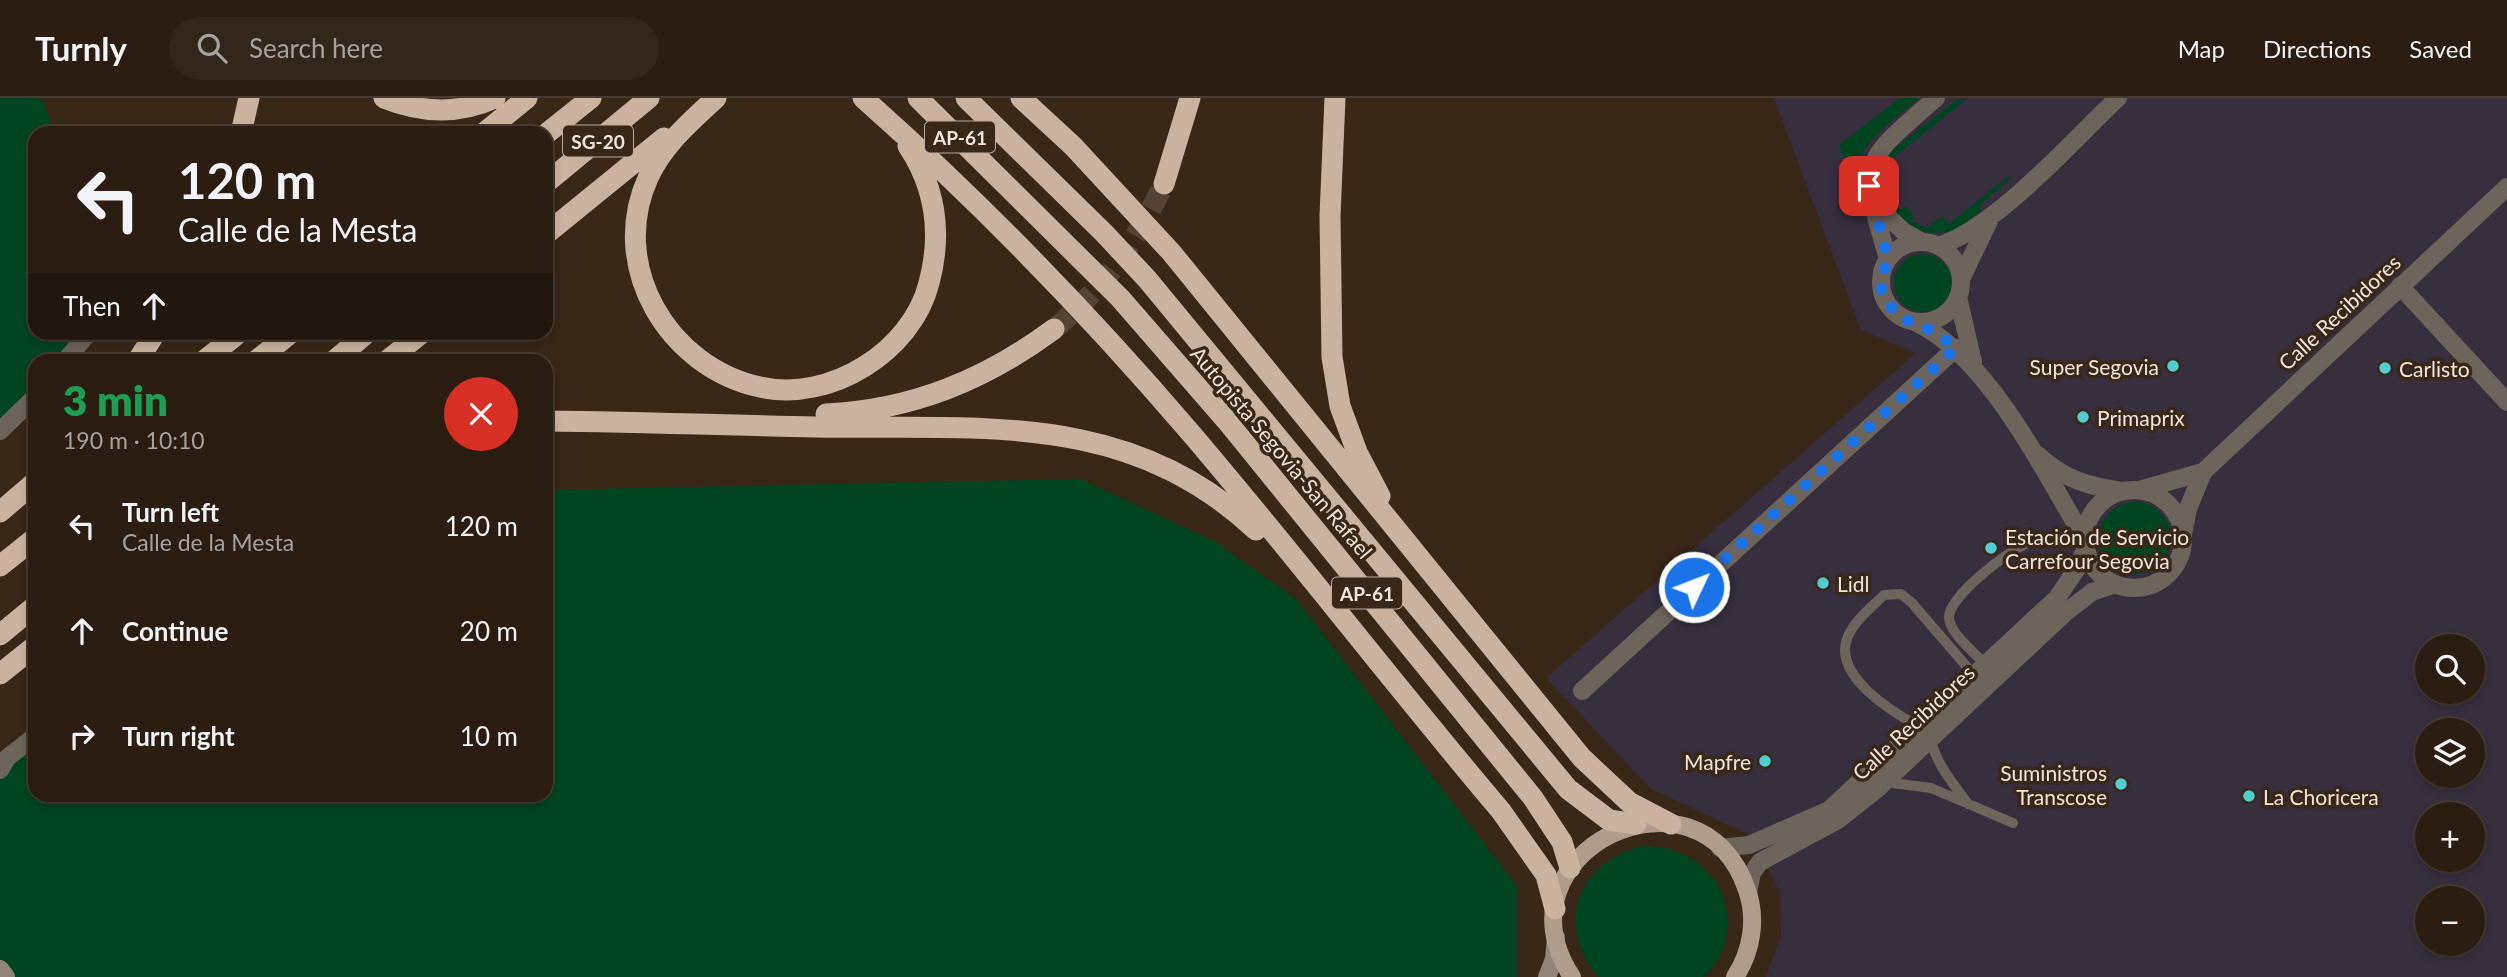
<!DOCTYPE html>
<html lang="en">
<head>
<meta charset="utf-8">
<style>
	:root { --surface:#2b1d12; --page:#33261b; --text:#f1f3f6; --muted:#a6a29f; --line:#473b32 }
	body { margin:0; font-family:Lato,sans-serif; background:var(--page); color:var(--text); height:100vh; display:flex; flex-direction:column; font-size:26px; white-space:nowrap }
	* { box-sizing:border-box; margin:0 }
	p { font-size:23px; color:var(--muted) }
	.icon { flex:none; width:38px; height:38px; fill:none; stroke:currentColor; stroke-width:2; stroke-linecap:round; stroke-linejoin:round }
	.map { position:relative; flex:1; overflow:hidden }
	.panel { position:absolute; left:28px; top:256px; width:525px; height:448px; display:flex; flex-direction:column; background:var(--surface); border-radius:21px; box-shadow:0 4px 10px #0003,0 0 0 2px var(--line) }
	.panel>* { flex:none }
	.hud { position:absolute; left:28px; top:28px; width:525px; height:214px; border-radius:21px; box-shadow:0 4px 10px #0003,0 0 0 2px var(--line); background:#2b1d12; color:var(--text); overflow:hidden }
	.buttons { position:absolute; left:2415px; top:536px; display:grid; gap:14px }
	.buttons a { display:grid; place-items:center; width:70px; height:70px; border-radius:50%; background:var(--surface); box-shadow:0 4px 10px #0003,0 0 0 2px var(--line); font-size:35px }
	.pin { position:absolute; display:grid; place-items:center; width:60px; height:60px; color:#fff; margin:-30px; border-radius:14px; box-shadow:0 4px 10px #0006 }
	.me { position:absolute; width:77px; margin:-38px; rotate:47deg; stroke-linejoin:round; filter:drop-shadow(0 0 5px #0008) }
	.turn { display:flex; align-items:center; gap:24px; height:147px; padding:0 35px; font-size:32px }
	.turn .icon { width:91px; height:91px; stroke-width:2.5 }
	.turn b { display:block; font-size:49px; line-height:60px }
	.then { display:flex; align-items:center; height:66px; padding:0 35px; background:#0003; gap:14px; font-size:26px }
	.round { display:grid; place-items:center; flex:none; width:74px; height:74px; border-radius:37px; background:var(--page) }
	.headline { display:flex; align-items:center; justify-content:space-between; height:119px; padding:0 35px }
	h1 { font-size:42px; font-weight:800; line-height:52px; color:#1e9e55 }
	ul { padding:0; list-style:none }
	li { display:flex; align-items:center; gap:21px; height:105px; padding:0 35px }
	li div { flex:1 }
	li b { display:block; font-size:26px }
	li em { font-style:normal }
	header { display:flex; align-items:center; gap:42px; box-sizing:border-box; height:98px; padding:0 35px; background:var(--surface); border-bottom:2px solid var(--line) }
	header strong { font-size:33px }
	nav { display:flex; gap:38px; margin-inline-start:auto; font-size:24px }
	.search { width:490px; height:63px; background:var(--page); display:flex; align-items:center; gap:18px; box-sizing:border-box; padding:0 24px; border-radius:38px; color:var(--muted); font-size:26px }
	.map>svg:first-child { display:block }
</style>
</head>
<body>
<header>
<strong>Turnly</strong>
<div class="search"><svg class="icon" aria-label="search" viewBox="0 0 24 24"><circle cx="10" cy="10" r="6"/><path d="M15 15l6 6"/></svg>Search here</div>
<nav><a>Map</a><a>Directions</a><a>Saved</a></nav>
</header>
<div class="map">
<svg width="2507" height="879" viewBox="0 0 2507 879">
	<rect width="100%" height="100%" fill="#392718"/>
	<path fill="#382f3e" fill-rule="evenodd" d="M1774,0h733v879h-741l15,-41 -1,-44 -32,-58 -97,-45 -105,-111 370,-325 -55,-23zM2427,548h46v45h-46zM2427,632h46v45h-46zM2427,716h46v45h-46zM2427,800h46v45h-46z"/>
	<path fill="#004522" d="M0,0h42l13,35h-20v199l42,1 -19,27h-23v32l-35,29z
		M1900,0h20c-30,25 -63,43 -66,85l-15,-38z
		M1968,0l-80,64 -2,29 14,19 6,-4 8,11 -3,4 16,7 15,-12 7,8 58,-47h5l-32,28 1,5c-8,7 -18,17 -27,20 -44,16 -88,-33 -69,-74l70,-55z
		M1894 185a29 29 0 1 1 58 0a29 29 0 1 1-58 0Z
		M1080,381l134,62 82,58 221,287v91h-1517v-222l35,-28v67h511v-304z
		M2099 440a36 36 0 1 1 72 0a36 36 0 1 1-72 0Z
		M1644,748c72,-1 113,78 60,131h-105c-46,-50 -20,-118 45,-131z"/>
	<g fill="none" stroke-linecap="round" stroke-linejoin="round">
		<path stroke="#554435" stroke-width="21" stroke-dasharray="21 10" stroke-linecap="butt" d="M1054,231c50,-41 82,-88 110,-145"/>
		<path stroke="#6d645c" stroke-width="10" d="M1985,566c-10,-11 -36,-31 -36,-47 0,-21 62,-69 82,-75 16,-5 38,0 54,1
			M1920,629c-28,-15 -89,-52 -72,-91 7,-16 24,-29 36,-41l17,-1 11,9 62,72
			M1930,639c6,27 22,45 38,67
			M1885,684l46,6 82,35"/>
		<path stroke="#6d645c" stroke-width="18" d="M1874,105l29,28 19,11
			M1881 184a40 40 0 1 1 80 0a40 40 0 1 1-80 0Z
			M1938,148c57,-17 134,-105 180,-148
			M1888,161c-29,-99 -29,-94 48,-161
			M1961,181l28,-58
			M2400,188l107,116
			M1958,199l15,65
			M1915,224c76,37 127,148 171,219
			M66,262l23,-28
			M0,333l35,-34
			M2038,357c25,24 52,32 85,36
			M2139,392l64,-18
			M2085 441a49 49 0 1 1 98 0a49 49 0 1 1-98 0Z
			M2183,436l5,-25 15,-37 304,-285
			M1582,593l374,-343
			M0,672l7,-12 28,-22
			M1720,750l29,-3 80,-35 228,-212 21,-31 8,-20
			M1748,795l4,-20 8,-11 78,-42 38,-30 189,-177 27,-21 24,-8"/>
		<path stroke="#928478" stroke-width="18" d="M0,871l6,8
			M1547,879l7,-18 2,-22"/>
		<path stroke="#af9c8c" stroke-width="18" d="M1572,879c-82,-125 128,-226 175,-87 10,29 5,61 -12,87"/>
		<path stroke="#c9b39f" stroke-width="21" d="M384,0c37,15 74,17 111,0
			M716,0c-26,24 -53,47 -68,80 -40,88 20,189 112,209 70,16 152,-36 169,-104 13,-49 7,-95 -21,-137
			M863,0c116,103 225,215 326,333 106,124 206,255 312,380l45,64 9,34
			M918,0l202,200 106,122 307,378 29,44 8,26
			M966,0l138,135 43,46 421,510 41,31 27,4
			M1021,0l53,49 97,105 411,506 47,44 42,22
			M1335,0l-5,118 2,141 8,49 17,46 23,44
			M241,35l8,-35
			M484,35l43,-35
			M546,36l45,-36
			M546,85l103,-85
			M1164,86l26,-86
			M546,136l118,-96
			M138,262l18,-28
			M205,262l35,-28
			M257,262l35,-28
			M335,262l33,-28
			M388,262l35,-28
			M826,316c86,-4 159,-34 228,-85
			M546,323c90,1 180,4 270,6 164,3 310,-18 440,103
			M0,414l35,-30
			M0,468l35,-28
			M0,537l35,-29
			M0,576l35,-28"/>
	</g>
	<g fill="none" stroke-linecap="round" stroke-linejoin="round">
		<path stroke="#1a73e8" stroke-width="12" stroke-dasharray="0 21.6" d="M1694,489l262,-239 -19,-15 -37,-16 -16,-18 -4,-16 8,-24 -19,-73"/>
	</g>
	<g fill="#51ccd1" stroke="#392718" stroke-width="2.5">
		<circle cx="2173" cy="268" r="7"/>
		<circle cx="2385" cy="270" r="7"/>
		<circle cx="2083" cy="319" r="7"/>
		<circle cx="1991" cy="450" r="7"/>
		<circle cx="1823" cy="485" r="7"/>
		<circle cx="1765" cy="663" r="7"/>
		<circle cx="2121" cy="686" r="7"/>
		<circle cx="2249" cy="698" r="7"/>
	</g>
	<g text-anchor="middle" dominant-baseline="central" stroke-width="7" stroke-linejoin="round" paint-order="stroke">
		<g fill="#392718" stroke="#baaca1" stroke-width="2">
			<rect x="925" y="23.5" width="70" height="31" rx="5"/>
			<rect x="563" y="27.5" width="70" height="31" rx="5"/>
			<rect x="1332" y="479.5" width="70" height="31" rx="5"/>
		</g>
		<g font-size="19" font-weight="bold" fill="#f2e5dc">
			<text x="960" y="39">AP-61</text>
			<text x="598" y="43">SG-20</text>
			<text x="1367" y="495">AP-61</text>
		</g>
		<g font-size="21" fill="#f2e5dc" stroke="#392718">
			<text transform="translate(2339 214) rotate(-43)">Calle Recibidores</text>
			<text transform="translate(1282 354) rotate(50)">Autopista Segovia-San Rafael</text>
			<text transform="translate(1913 624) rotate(-43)">Calle Recibidores</text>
		</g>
		<g font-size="21" fill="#f2e5dc" stroke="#392718" text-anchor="start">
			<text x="2159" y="268" text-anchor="end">Super Segovia</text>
			<text x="2399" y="270">Carlisto</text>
			<text x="2097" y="319">Primaprix</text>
			<text x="2005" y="438">Estación de Servicio<tspan x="2005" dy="24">Carrefour Segovia</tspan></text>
			<text x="1837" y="485">Lidl</text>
			<text x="1751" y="663" text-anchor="end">Mapfre</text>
			<text x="2107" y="674" text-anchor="end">Suministros<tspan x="2107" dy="24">Transcose</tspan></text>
			<text x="2263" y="698">La Choricera</text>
		</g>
	</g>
</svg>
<div class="buttons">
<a><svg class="icon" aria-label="search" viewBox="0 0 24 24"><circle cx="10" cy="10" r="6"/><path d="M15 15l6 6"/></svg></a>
<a><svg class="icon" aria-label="layers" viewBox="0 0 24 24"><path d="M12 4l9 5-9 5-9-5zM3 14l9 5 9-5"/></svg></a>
<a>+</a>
<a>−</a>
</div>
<div class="pin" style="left:1869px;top:88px;background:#d93025"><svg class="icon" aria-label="arrive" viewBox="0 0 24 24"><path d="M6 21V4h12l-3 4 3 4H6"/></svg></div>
<svg class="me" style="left:1694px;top:489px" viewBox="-20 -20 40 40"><circle r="17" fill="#1a73e8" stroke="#fff" stroke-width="3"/><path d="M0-11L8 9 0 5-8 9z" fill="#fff"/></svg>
<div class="hud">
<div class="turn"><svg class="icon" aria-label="left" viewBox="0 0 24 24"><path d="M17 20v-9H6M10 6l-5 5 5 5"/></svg><div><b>120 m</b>Calle de la Mesta</div></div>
<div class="then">Then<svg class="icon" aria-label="ahead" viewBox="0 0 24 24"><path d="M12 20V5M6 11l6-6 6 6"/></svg></div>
</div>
<section class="panel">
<div class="headline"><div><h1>3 min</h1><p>190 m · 10:10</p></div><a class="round" style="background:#d93025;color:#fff"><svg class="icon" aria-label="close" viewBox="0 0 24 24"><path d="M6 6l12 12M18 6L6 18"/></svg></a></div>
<ul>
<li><svg class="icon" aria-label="left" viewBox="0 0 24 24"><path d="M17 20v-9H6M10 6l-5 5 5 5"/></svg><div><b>Turn left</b><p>Calle de la Mesta</p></div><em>120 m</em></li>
<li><svg class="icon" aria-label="ahead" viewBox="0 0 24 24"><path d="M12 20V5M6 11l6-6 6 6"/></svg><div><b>Continue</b></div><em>20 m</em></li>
<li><svg class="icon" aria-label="right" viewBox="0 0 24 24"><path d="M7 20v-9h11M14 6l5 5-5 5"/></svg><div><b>Turn right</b></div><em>10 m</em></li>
</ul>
</section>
</div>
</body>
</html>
